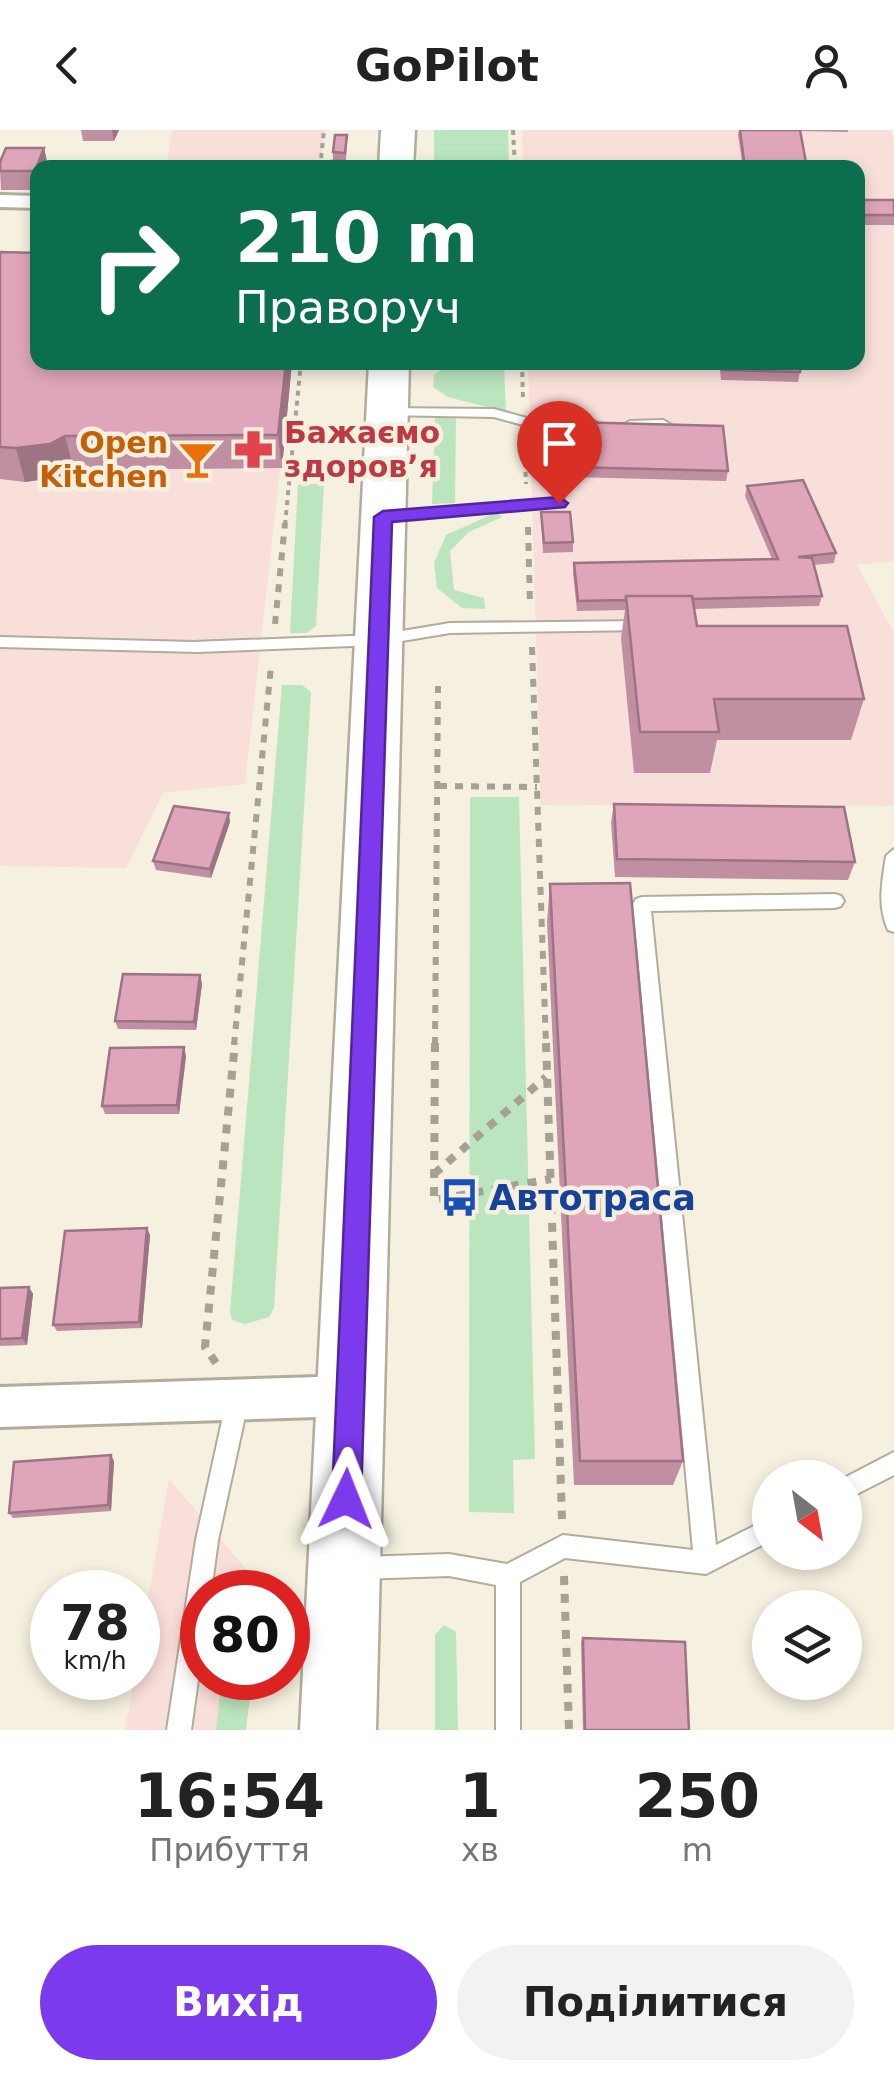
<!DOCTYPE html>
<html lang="uk">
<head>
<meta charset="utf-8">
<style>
	:root { --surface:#fff; --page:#f2f2f2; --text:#222; --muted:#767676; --accent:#7c3aed }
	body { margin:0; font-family:"DejaVu Sans",sans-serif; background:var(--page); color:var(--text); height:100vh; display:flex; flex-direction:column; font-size:38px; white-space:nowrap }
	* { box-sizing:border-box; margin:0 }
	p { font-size:32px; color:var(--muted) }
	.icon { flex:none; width:55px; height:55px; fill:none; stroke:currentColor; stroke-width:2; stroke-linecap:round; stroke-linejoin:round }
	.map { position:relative; height:1600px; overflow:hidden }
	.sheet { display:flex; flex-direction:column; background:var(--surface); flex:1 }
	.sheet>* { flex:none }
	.hud { position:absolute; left:30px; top:30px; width:835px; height:210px; border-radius:20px; box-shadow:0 5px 15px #0003; background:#0b6e4f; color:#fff; overflow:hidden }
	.needle { width:65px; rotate:149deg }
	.controls { position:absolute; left:752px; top:1330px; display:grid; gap:20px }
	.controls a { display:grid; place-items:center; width:110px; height:110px; border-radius:50%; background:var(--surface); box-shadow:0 5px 15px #0003; font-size:50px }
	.speed { position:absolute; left:30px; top:1440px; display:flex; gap:20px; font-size:50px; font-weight:700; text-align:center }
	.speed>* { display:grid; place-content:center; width:130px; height:130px; border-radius:50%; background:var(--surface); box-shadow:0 5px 15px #0003; line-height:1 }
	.speed small { font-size:25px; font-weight:400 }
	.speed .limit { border:15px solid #d22; background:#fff; color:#111 }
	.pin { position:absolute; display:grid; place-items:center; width:85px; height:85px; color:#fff; margin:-102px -42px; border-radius:50% 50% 50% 0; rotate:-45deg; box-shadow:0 0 10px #0007 }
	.pin .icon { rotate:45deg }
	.me { position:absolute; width:110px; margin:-55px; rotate:2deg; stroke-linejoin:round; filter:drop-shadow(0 0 8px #0008) }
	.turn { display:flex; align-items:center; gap:35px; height:210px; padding:0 40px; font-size:45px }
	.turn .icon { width:130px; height:130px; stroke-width:2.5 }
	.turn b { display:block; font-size:70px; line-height:85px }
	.eta { display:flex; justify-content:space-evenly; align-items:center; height:170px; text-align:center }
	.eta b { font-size:60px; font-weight:700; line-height:70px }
	.button { display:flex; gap:20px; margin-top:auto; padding:20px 40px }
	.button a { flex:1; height:115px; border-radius:60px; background:var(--accent); color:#fff; font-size:40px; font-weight:700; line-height:115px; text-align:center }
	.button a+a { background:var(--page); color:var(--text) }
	header { display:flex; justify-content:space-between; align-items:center; height:130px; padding:0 40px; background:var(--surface); font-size:45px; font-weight:700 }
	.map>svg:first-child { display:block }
</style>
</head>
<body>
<header><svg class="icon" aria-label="back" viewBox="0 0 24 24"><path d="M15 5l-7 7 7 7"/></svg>GoPilot<svg class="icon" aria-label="person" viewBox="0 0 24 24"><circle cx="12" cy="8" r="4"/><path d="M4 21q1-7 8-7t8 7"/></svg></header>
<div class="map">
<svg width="894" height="1600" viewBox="0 0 894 1600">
	<rect width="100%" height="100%" fill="#f5f0df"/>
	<path fill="#f9dfda" d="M172,0h153l-5,37h-154z
		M522,0h368l4,11v420l-37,4 37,68v173l-353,-1 -13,-442 330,-1v-194l-335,-1z
		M0,156l38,76 254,1 -47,421 -82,9 -37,75 -126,-2z
		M169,1349l94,110 -1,3h-60v86h50l-6,52h-121z"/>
	<path fill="#bbe5be" d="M434,0h74l1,37h-75z
		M504,233l2,49 -58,-15 -15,-10 1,-12 13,-9z
		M435,288h21l-1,85 -23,1z
		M298,354h26l-8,142 -10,7h-16z
		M497,382l5,5 -33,15 -19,19 4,39 30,8 1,11 -23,-1 -25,-20 -3,-25 12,-28z
		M282,555h20l9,7 -37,616 -5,9 -24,7 -13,-4 -2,-8z
		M470,667h49l16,662 -22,1 1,53 -45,-1z
		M444,1495l12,7 2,98h-23v-95z
		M222,1548h30l-6,52h-30z"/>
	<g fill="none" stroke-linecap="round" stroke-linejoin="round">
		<defs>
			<path id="lane" d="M387,278l107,1 47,13 53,-1 7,4 -7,4 -53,1 -47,-13 -112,-2 -2,-3z
				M663,290l7,4 -2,3 -38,2 -7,-4 7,-4z
				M559,369l5,1v6l-181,15 -7,-4 7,-4z
				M642,491l5,1v8l-197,3 -72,12 -180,7 -198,-5v-10l193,5 185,-7 72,-12z
				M894,719v83l-6,-2c-11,-25 -6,-48 -2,-74z
				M835,764l6,2 3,5 -3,5 -6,2 -184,3 65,634 54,-27v23l-64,33 -141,-16 -45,24v148h-24v-145l-47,-9 -90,3 -8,-3 -3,-8 3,-8 8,-3 90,-3 58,10 56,-29 130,15 -60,-646 3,-5 6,-2z
				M238,1257l8,3 3,8 -31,142 -7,52h-9v59l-11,79h-24l29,-190 31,-142 3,-8z
				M894,1322v23l-49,25 -1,-22z"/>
			<path id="street" d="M0,65l38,1v12l-38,-1z
				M350,1246l14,6 6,14 -6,14 -14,6 -350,11v-40z"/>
			<path id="highway" d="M381,0h34l-2,38h-34z
				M369,232h40l-33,1368h-76z"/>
		</defs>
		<use href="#lane" stroke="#b1ac9c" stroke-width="4"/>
		<use href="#street" stroke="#b1ac9c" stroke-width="6"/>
		<use href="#highway" stroke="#b1ac9c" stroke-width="5"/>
		<path stroke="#a5a194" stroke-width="4" stroke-dasharray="5 5" stroke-linecap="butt" d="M513,0l2,38
			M320,38l4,-38
			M522,232l1,38
			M524,312l2,42
			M285,395l16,-163"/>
		<path stroke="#a5a194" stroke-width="6" stroke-dasharray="8 8" stroke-linecap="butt" d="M528,397l2,77
			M275,494l10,-101
			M532,517l14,398
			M439,656l98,1
			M234,915l37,-379
			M435,915l3,-359"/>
		<path stroke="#a5a194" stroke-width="8" stroke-dasharray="9 9" stroke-linecap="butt" d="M435,913l-1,157 117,-21
			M546,913l16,476
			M434,1044l112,-97
			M216,1233l-11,-16 30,-304
			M564,1446l5,154"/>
		<use href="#lane" fill="#fff" fill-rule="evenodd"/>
		<use href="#street" fill="#fff" fill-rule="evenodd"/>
		<use href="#highway" fill="#fff" fill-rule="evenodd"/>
	</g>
	<path fill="#c08fa1" d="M81,0h38l-5,11h-31z
		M739,0h109v2l-48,-1 7,37h-64l-5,-33z
		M347,5l-1,27h-2l-1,6 -10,-7v-9z
		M44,18l4,18 -10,2v22h-37l-1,-19z
		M858,70h36v25h-36z
		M0,122l292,110 -10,106 -208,2 -15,7 -34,5 -25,-3z
		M530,232h25l-1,5h-24z
		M577,232h116l-1,2z
		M719,232h80l1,10 -2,10 -77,-2z
		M571,292l157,49 -2,10 -155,-4z
		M747,356l89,67 -2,10 -20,2 8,31 -3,10 -125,3 3,17 167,73 -13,41h-134l-7,33h-76l-13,-135 4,-28 -48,1 -4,-38 1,-10 198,-4 -27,-63z
		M541,382l32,30v10l-30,1z
		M614,674l241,58 -7,18 -233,-3 -4,-55z
		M230,692l-19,56 -55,-8 -3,-9z
		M550,754l133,577 -10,24h-99l-27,-563z
		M200,845l2,9 -6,46 -78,-1 -3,-8z
		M186,926l-7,58h-74l-3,-8z
		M150,1105l-8,93 -85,3 -4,-6z
		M29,1157l4,7 -6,51 -27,1v-58z
		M114,1331l-3,50 -98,7 -4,-5z
		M583,1508l106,92h-106l-2,-88z"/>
	<path fill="#9c7483" d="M112,0h7l-5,11z
		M44,18l4,18 -10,2v14l-3,-11z
		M286,232h6l-10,106 -4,-33z
		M65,306l9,34 -15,7 -34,5 -9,-34z
		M229,683l1,9 -19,56 -1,-9z
		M200,845l2,9 -6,46 -2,-8z
		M184,917l2,9 -7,58 -2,-9z
		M147,1098l3,7 -8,93 -3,-6z
		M29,1157l4,7 -6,51 -5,-7z
		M111,1325l3,6 -3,50 -3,-6z"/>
	<path fill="#dfa6bb" stroke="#9c7483" stroke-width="2.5" d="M740,0h60l7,38h-62z
		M335,5h12l-2,18 -12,-1z
		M6,18h38l-9,23h-35v-9z
		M331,31h13l-1,7h-13z
		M48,35h39v3h-40z
		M858,70h36v15h-36z
		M0,122l38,1v109h248l-8,73 -213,1 -15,8 -34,4 -16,-1z
		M722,232h77l1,10 -77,-2z
		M571,292l152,4 5,45 -156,-4z
		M803,350l33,73 -38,4 14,1 10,38 -129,3 -1,-3h-66v4l-48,1 -4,-38 204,-4 -31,-73z
		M541,382h29l3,30 -29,1z
		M626,466h66l5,30h150l17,73h-150l5,33h-79z
		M614,674l230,3 11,55 -238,-3z
		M174,676l55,7 -19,56 -57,-8z
		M630,753l53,578h-103l-30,-577z
		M123,844l77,1 -6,47 -79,-1z
		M184,917l-7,58 -75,1 8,-58z
		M147,1098l-8,94 -86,3 12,-94z
		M29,1157l-7,51 -22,1v-51z
		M111,1325l-3,50 -99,8 5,-51z
		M583,1508l102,4 4,88h-104z"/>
	<path fill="#7c3aed" stroke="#51269a" stroke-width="2.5" d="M559,367l9,6 -3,4 -173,15 -31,977 -4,11 -11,4 -10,-4 -4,-11 42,-982 9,-6z"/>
	<defs>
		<symbol id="pharmacy-bare" viewBox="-9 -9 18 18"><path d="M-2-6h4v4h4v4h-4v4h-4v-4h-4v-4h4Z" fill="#e0444e" stroke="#f5f0df" stroke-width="2.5" paint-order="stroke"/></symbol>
		<symbol id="bar-bare" viewBox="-9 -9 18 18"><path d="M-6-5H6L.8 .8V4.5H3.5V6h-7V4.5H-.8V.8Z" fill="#e8710a" stroke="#f5f0df" stroke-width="2.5" paint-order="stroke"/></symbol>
		<symbol id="bus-bare" viewBox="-9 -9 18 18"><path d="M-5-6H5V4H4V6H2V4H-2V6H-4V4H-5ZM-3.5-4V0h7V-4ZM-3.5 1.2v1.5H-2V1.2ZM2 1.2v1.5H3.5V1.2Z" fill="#1a4fb4" stroke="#f5f0df" stroke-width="2.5" paint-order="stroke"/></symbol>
	</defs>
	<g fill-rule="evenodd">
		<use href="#pharmacy-bare" x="226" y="292" width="55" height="55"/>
		<use href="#bar-bare" x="170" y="302" width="55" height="55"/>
		<use href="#bus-bare" x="432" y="1040" width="55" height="55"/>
	</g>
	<g text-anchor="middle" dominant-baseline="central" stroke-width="9" stroke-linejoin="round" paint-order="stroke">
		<g font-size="30" font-weight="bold" fill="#be3a42" stroke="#f5f0df" text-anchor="start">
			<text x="284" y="302">Бажаємо<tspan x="284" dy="34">здоровʼя</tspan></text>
		</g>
		<g font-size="30" font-weight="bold" fill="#c56008" stroke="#f5f0df" text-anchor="end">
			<text x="168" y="312">Open<tspan x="168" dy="34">Kitchen</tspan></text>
		</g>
		<g font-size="35" font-weight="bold" fill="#164399" stroke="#f5f0df" text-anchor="start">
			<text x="489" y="1068">Автотраса</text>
		</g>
	</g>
</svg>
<div class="controls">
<a><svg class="needle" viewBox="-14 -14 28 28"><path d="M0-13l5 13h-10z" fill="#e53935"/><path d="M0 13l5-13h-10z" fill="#767676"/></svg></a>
<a><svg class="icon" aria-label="layers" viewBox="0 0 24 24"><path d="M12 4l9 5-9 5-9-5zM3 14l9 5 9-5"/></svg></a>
</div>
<div class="speed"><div>78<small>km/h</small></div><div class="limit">80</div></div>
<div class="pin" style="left:559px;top:373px;background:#d93025"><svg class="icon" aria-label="arrive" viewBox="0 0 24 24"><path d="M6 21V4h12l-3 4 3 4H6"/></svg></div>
<svg class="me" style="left:346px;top:1369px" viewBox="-20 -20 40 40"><path d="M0-17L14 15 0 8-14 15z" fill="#7c3aed" stroke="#fff" stroke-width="4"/></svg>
<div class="hud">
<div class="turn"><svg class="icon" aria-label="right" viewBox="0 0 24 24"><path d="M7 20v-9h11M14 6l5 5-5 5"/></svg><div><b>210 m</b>Праворуч</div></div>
</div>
</div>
<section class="sheet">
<div class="eta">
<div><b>16:54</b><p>Прибуття</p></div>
<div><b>1</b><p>хв</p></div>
<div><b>250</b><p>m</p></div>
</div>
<div class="button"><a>Вихід</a><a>Поділитися</a></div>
</section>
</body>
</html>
